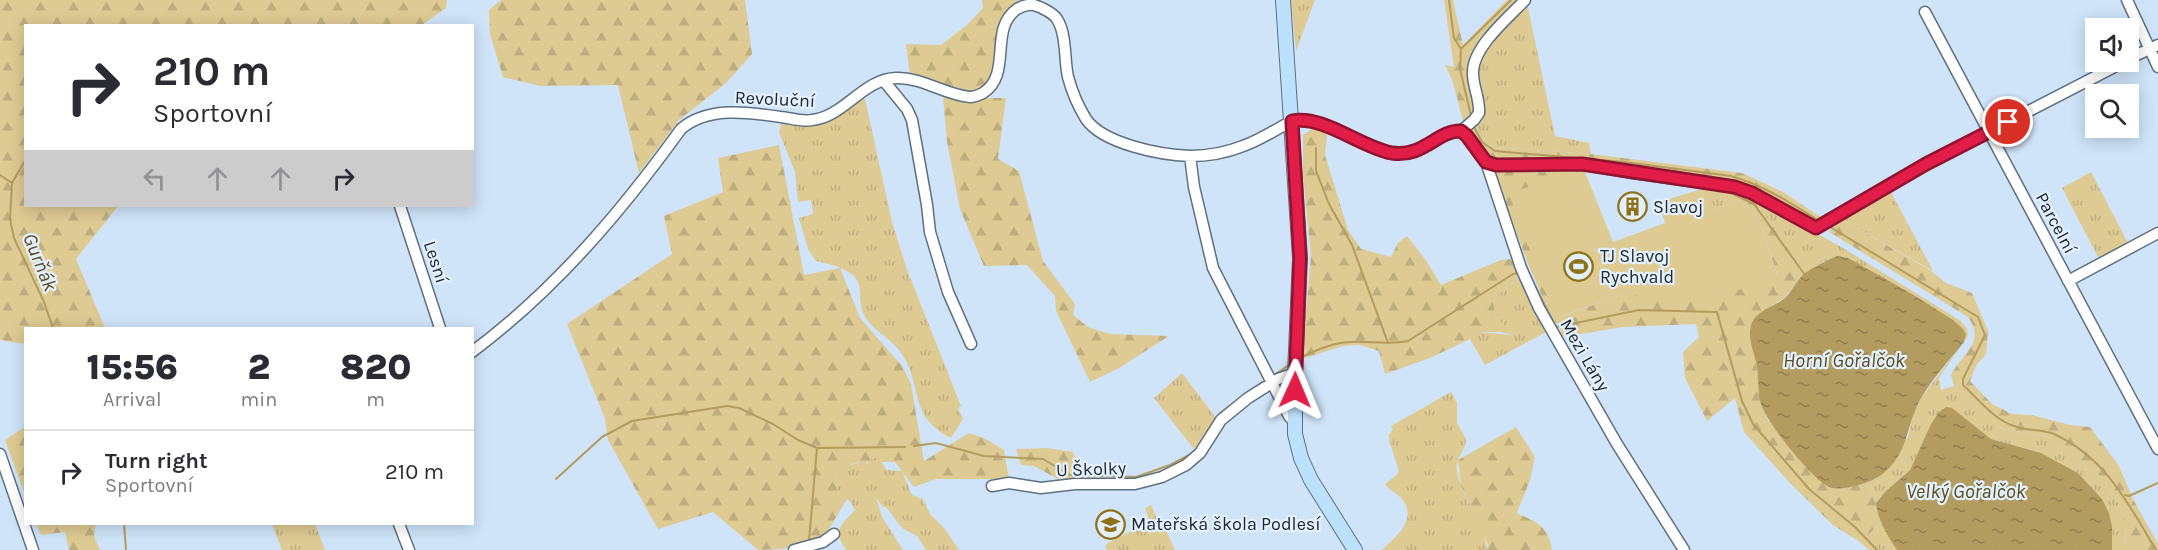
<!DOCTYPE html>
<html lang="en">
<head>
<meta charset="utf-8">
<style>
	:root { --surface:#fff; --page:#f7f7f7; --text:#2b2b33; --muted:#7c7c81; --line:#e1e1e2 }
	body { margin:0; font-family:Karla,sans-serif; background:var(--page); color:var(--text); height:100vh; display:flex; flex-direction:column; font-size:22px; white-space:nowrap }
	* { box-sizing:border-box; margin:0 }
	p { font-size:20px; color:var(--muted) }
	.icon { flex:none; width:33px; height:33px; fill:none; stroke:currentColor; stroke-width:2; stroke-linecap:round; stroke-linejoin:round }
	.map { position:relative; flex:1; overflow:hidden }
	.drawer { position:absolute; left:24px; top:327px; width:450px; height:198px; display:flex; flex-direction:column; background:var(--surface); border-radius:0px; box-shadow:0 3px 15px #0003 }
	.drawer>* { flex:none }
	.guide { position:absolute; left:24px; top:24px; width:450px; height:183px; border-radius:0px; box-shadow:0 3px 15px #0003; background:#fff; color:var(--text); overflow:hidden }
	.buttons { position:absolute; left:2085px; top:18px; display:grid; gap:12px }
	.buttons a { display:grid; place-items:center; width:54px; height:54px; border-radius:0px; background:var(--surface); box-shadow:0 3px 15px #0003; font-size:30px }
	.pin { position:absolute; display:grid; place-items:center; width:51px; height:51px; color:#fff; margin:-26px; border:3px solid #fff; border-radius:50%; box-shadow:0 2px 6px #0007 }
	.me { position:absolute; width:66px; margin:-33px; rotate:1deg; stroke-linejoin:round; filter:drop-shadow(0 0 4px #0008) }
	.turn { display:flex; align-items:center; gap:21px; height:126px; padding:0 30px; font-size:27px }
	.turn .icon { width:78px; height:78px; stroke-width:2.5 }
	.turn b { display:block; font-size:42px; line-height:51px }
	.lanes { display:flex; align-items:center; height:57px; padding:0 30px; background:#0003; justify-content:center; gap:30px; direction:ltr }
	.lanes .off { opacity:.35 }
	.eta { display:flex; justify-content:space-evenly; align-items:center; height:102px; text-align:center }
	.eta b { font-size:36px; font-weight:800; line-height:42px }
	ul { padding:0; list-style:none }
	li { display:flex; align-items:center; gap:18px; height:84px; padding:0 30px; border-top:2px solid var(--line) }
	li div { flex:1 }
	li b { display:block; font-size:22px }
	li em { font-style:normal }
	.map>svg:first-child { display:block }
</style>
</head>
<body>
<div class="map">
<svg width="2158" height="550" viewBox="0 0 2158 550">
	<defs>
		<pattern id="grass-tufts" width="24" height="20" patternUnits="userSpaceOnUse" patternTransform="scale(1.5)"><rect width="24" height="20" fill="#deca93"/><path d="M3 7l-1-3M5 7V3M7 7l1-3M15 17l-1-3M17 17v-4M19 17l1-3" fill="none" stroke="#beae7f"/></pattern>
		<pattern id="forest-firs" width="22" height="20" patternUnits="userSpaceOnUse" patternTransform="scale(1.5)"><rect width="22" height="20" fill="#deca93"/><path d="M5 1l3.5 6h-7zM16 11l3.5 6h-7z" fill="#beae7f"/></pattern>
		<pattern id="water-ripples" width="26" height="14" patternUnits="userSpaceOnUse" patternTransform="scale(1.5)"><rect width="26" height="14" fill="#b29c5f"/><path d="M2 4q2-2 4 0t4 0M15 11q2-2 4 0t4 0" fill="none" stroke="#907f4f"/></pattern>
	</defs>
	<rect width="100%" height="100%" fill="#cfe4f9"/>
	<path fill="url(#grass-tufts)" d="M1291,0h24l-19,51z
		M1527,3l28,133 34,7 2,11 -97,-7 -9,-4 -11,-20 2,-53 9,-22z
		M862,98l3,1 27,123 14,45 55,139 -3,2 5,11 -12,19c-44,-22 -27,-52 -50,-85 -11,-16 -30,-23 -38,-40 -4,-10 -2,-19 -4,-28 -4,-16 -30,-21 -43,-24l-8,-12 -9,-31 14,-4 -2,-14 -13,2 -3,-30 -16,-40 3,-9c39,3 49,0 80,-25z
		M2091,172l37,71 -29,16 -37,-71z
		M1702,189l34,2 21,9 86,48 118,73 6,8 1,7 -29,42 2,12 13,-4 48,43 45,8 53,39 18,27 8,24 -1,23h-13l-10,-51 -24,-26 -37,-20 -50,-14 -14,-10 -46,-5 -21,46 -24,21 -10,12 -11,-20 14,-6 29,-40 5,-22 8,-17 43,-56 -1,-13 -51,-35 -88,-33 -20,13 -36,-56 -9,2 -19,-19 -32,10z
		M1891,192l42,79 -92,-52z
		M1518,278l28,54 -61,33 -15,-26 8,-7 35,3 -17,-18 -3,-15 6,-8z
		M1182,373l35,46 -20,34 -43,-55z
		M1451,392l6,11v20l9,16c0,12 -11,18 -9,31 4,28 28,53 30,80h-105c14,-14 36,-30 20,-51 -5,-6 -13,-9 -17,-15l12,-9 2,-4 -10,-31v-5l4,-6 -2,-3z
		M878,457l9,13 15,1 10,24 11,4 7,15 15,15 14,21h-33l-9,-14 -15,-8 -16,-21h-3l-7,-9 6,19 21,33h-57c-14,-20 -5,-25 9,-40l-6,-10 -10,-5 -4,-16 7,-11 24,-8 1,4 4,-5z
		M1151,505l7,16 3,-1 14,30h-68l-2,-4 3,-3 42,-21 -5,-14z
		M1881,523l16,27h-28l-9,-8z
		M272,524h43l10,26h-43z"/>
	<path fill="url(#forest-firs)" d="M0,0h447l-1,8 -24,17 -396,1v180h92l-42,53 29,69h-79l-1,16 -25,-4z
		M501,0h244l7,54 -27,30 -46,36 -40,53 -21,-88 -77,1 -38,-9 -13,-43 -1,-24z
		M982,0h36c-10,10 -17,18 -20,32 -6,23 4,56 -27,59l-61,-15 -4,-32 35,1 26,-20 16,-17z
		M1444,0h9l10,45 44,-45h14l-47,56 3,54 -8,12 -6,-1 -10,-39 -8,-17 9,2z
		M943,97l30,6 13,-5h20l-8,61 21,12 24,90 32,43 -2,11 15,12 22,7 59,2 -50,32 -29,14 -34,-71 -1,-15 -28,-31 -43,1 -24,-57 -13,-67z
		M1474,123l11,20 9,4 97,7 151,19 41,19 39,26 -9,4 -117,-45 -84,-12 -118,-6 -8,-2 -19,-24z
		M1312,129l15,4 -2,22 23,75 13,19 30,8 7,-14 9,-7 18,23 16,26 60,-25 11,-1 6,19 -19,16 -6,8 3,15 18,18 -13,-3h-23l-8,7 -40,19 -45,16 -6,-23 -19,-6 -17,1 -41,13 9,-103 -8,-81v-40z
		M779,145l25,130 36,-7 20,50 42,48 9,18 13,77 45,-28 17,6 18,11 5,29h-73l-22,8 -19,-25h-13l-5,-5 -6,2 -2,3 -3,-1c-15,2 -23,5 -31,18l4,16 8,4 -21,35 -42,15 -26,1 -45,-38 -55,17 -50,-89 -3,-21 -38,-95 105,-70 -8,-38 59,-24 -5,-34z
		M1546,167h37l-26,151 74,-27 147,-15 -19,-56 9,-2 36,56 -20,24 -26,17 -8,19 7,33 4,38 7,15 35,42 43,25 19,-4 11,20 5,20 -21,19 -27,-17 -44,-43 -45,-50 -9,-34 -28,23 -22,-43 -2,-26 16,-15 -3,-13 -73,3 -61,10 -4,-14 -4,1 -27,-63 -29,-78 -1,-11z
		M1841,219l89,51 16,13 26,10 16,38 -2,23 -10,12 -6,15 22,23 20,10 20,1 38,10 20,2 29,39 14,33 25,45v6h-33l1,-23 -8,-24 -18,-27 -53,-39 -45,-8 -48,-43 -3,-11c12,-23 35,-32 17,-58l-139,-85z
		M25,427v68l-20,-55z
		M1516,427l19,30 -5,23 -13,33c19,9 32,13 35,37h-65l1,-5 -27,-60 -3,-25z
		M1048,448l24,4 16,20h12l-7,8 -35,-1 -24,-13 -13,-1 -5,-16z
		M36,524h60l-2,12 6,14h-31l-4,-18 -24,3z"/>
	<path fill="#deca93" d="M1583,167l30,75 52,-19 -6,-21 43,-13 6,22 32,-10 19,19 19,57 -62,20 -69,5 -16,-11 -75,27 -47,-124z"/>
	<path fill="url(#water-ripples)" d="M1837,256l11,2 64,36 41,26 10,9 3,5 -2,8c-15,19 -33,38 -44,58 -15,28 -11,54 -39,75 -10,8 -40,17 -52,12 -17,-8 -60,-62 -67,-80 -5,-12 -3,-27 -5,-40 -2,-13 -10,-28 -6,-41 3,-15 23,-19 34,-28 7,-7 12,-18 20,-25 10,-7 21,-12 32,-17z
		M1946,407l6,1 39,31 50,14 37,20 24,26 7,14 3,13v24h-215c-10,-15 -19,-29 -21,-47l10,-12 24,-21 21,-46 8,-12z"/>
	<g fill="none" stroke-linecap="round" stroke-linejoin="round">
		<path stroke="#b29c5f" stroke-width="2" d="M1449,0l5,38 7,11
			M1471,116l-11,-47 1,-20 50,-49
			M1473,125l9,17 13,9 129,11 107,14c32,9 60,27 88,45
			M1316,148v23l13,33 23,41 36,98
			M0,175l12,8 -2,36 4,19 30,64 9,26
			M12,183l14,-24
			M1731,191v2l23,11 51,71
			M1827,225l151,92 7,18 -22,44v6c17,16 32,36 54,42 12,4 26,2 37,7 52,24 74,69 102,116
			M1528,272l28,55 83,-17 78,2 25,89 11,23 56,65 46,38 22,23
			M1302,357c14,-7 33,-15 49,-15 20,-1 38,3 57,-1l105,-67 6,-1
			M1274,375l15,-10
			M1216,418l4,-5 15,-11
			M914,446l22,-3 48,13 59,3 27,16 66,2 34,-12 21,-11
			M556,479l46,-42 30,-16 95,-15 12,2 34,16 25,16 19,8 88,-1
			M2125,495l4,1 29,-13
			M124,524l2,26
			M809,541l8,-93"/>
		<defs>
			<path id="street" d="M2127,0l31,67
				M1925,12l233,437
				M2128,59l30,-14
				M884,81l23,28 5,11 15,85 3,27 18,60 23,52
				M1461,131l13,-11 5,-7c1,-15 -7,-28 -6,-42 1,-25 35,-53 52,-71
				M1190,156l4,31 19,81 76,148 6,7
				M1486,162l35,106 18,40 78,136 67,106
				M400,206l40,122
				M2068,281l90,-48
				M472,352c83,-62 149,-140 209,-223 27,-23 66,-17 100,-12 9,1 21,5 31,3 32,-3 51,-41 84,-42 26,-1 49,17 74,19 5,0 9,-2 13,-4 30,-19 5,-64 34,-84 5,-3 10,-5 17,-4 7,2 19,8 23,14 10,16 7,41 11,58 4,15 10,29 18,42 17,25 75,36 104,37 17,0 38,-4 53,-10 18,-6 33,-17 49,-25 33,-6 68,26 100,32 31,5 47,-23 69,-22l6,5 19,26 10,3 86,-1 50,9 103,14 17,6 64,35 110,-64 198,-102
				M0,454l33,96
				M992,486l17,-3 32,5 34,-4h60l27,-7 24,-12 14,-12 21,-33 27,-22 30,-19 17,-6
				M399,524l10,26
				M794,550l29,-8 11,-8"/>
			<path id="secondary" d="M1283,0l17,258 -5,115v61l6,24 10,22 44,70"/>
		</defs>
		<use href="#street" stroke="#5d7082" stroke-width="13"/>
		<use href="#secondary" stroke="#5d7082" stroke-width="16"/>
		<use href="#street" stroke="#fff" stroke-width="10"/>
		<use href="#secondary" stroke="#bce1fd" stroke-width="14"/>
	</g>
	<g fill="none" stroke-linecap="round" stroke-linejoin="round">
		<defs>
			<path id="route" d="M1295,390l5,-132 -8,-137c32,-6 68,26 100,32 31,5 46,-23 69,-22l6,5 19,26 10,3 86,-1 153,23 17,6 64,35 110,-64 82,-42"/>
		</defs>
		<use href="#route" stroke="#92132f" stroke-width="15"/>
		<use href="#route" stroke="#e11d48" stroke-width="10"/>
	</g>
	<defs>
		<symbol id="building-ring" viewBox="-11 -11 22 22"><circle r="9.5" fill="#e3f0fd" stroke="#8f7217" stroke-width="1.5"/><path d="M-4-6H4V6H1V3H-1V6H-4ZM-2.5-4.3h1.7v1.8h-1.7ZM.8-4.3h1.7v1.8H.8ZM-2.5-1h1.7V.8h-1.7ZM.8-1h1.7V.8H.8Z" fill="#8f7217"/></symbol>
		<symbol id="stadium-ring" viewBox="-11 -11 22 22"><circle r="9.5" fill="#e3f0fd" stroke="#8f7217" stroke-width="1.5"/><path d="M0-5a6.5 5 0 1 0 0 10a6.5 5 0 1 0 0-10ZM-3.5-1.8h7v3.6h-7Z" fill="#8f7217"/></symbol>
		<symbol id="school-ring" viewBox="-11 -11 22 22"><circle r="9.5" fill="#e3f0fd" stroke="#8f7217" stroke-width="1.5"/><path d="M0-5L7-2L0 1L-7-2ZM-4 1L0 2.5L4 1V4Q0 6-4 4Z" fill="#8f7217"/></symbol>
	</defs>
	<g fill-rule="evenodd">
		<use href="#building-ring" x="1616" y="190" width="33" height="33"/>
		<use href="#stadium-ring" x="1562" y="250" width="33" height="33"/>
		<use href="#school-ring" x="1094" y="508" width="33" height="33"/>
	</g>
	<g text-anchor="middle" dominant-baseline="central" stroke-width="4.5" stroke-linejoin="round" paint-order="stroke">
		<g font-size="18" fill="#202830" stroke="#e3f0fd">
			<text transform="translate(775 99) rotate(3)">Revoluční</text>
			<text transform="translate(2056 223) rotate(62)">Parcelní</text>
			<text transform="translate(436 262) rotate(72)">Lesní</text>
			<text transform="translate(1585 355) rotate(60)">Mezi Lány</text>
			<text transform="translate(1091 469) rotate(-2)">U Školky</text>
		</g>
		<g font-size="18" fill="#202830" stroke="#e3f0fd" text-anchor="start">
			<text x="1653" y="207">Slavoj</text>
			<text x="1600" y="256">TJ Slavoj<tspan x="1600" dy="21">Rychvald</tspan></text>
			<text x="1131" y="524">Mateřská škola Podlesí</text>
		</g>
		<g font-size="20" font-style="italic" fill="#5c4c1c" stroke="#e3f0fd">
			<text transform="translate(40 262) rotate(68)">Gurňák</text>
			<text x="1844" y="360">Horní Gořalčok</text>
			<text x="1966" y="491">Velký Gořalčok</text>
		</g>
	</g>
</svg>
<div class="buttons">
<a><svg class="icon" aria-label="sound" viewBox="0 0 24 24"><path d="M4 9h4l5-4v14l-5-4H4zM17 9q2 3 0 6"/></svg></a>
<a><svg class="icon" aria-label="search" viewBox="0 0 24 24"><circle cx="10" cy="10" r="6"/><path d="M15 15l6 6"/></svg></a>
</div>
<div class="pin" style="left:2008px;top:122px;background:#d93025"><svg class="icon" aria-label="arrive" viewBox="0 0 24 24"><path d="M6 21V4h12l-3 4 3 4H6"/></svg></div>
<svg class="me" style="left:1295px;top:390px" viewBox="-20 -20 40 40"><path d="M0-17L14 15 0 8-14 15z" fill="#e11d48" stroke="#fff" stroke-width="4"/></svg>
<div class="guide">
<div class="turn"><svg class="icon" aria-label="right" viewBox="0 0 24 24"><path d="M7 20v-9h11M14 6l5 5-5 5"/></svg><div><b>210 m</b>Sportovní</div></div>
<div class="lanes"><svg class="icon off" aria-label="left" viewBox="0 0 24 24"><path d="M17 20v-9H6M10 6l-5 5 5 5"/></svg><svg class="icon off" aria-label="ahead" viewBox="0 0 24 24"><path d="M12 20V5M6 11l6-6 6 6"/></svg><svg class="icon off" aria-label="ahead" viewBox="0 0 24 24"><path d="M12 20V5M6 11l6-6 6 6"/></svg><svg class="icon" aria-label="right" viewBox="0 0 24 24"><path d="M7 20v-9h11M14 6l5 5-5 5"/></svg></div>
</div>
<section class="drawer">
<div class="eta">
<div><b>15:56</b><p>Arrival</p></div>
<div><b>2</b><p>min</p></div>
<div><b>820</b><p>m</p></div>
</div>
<ul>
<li><svg class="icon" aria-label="right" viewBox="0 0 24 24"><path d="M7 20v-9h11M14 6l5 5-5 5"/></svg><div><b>Turn right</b><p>Sportovní</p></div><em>210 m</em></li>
</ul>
</section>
</div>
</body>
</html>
